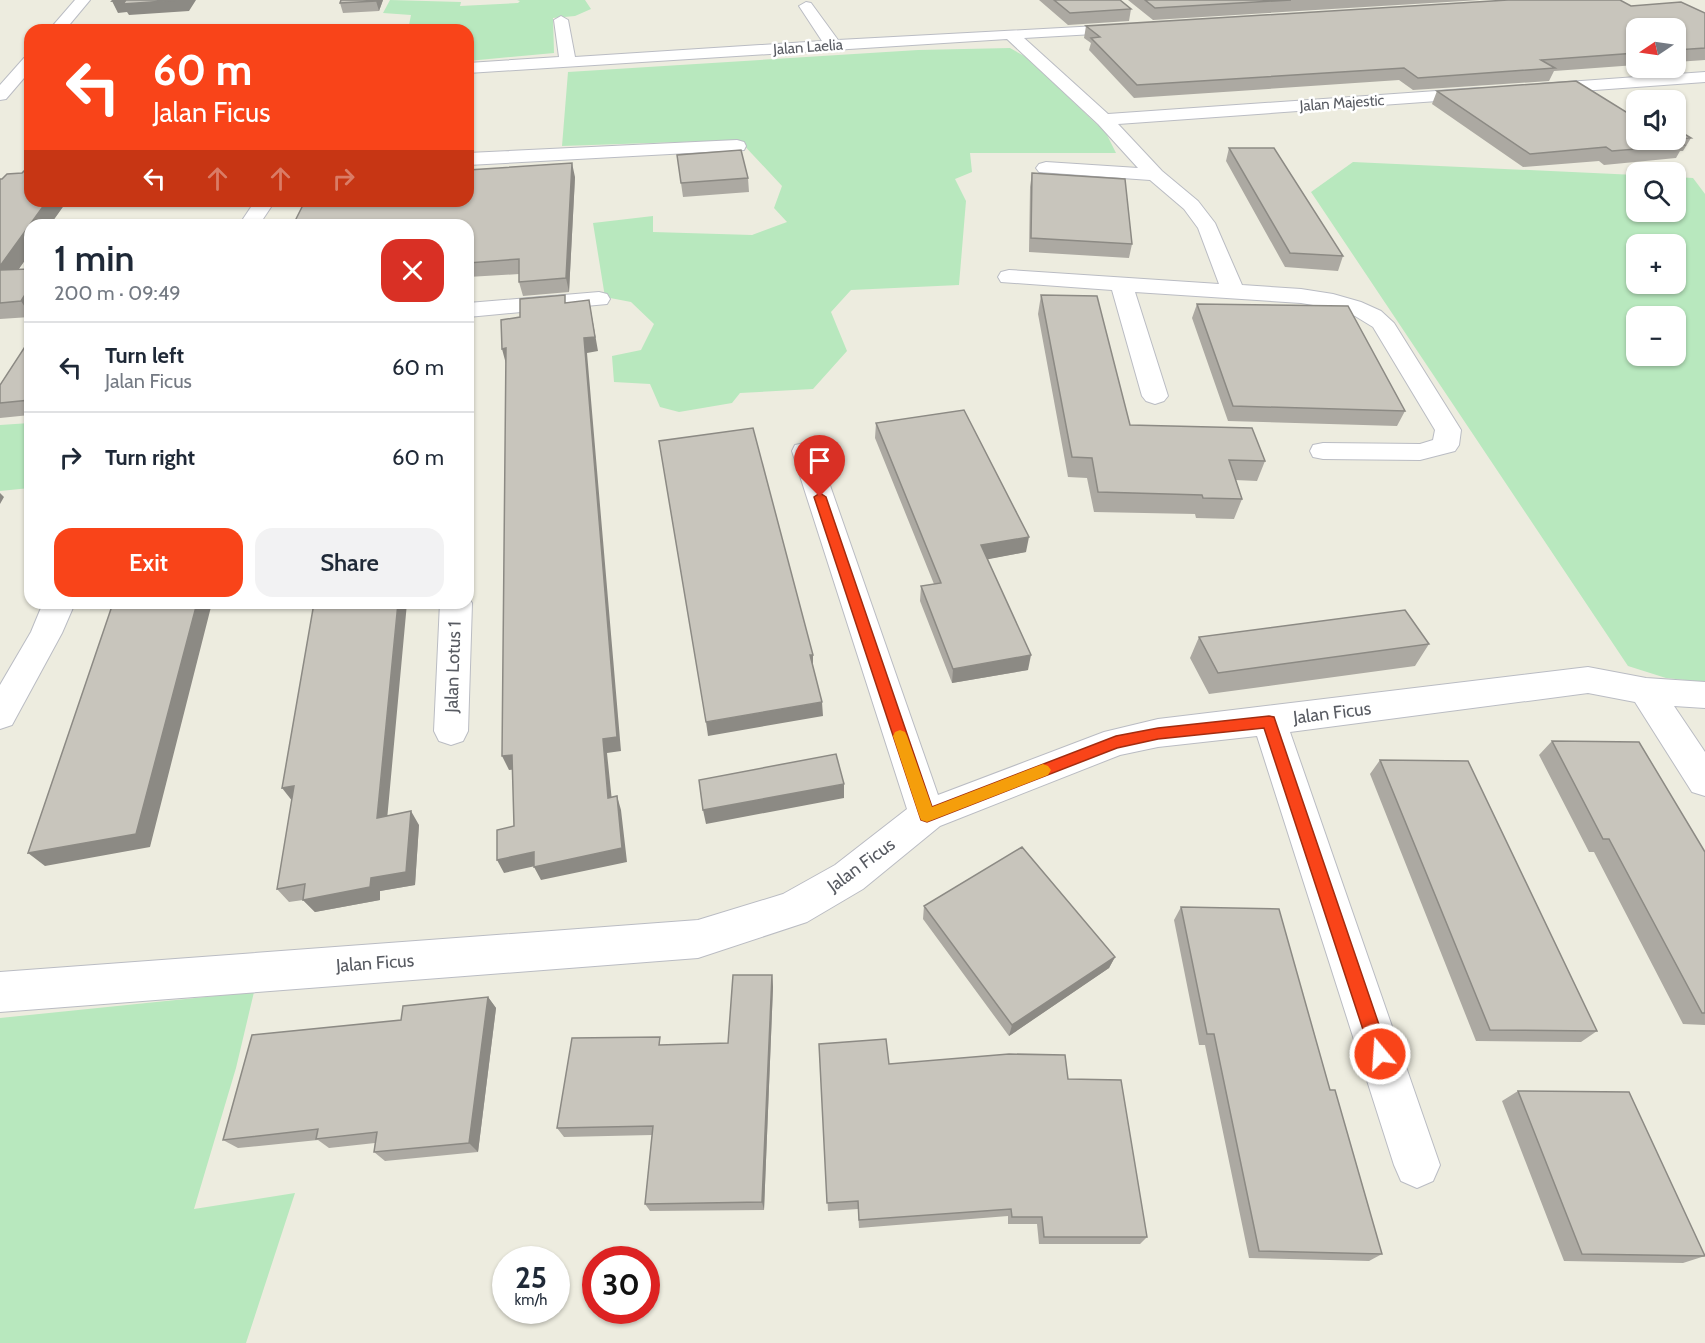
<!DOCTYPE html>
<html lang="en">
<head>
<meta charset="utf-8">
<style>
	:root { --surface:#fff; --page:#f2f2f3; --text:#1f2937; --muted:#747a83; --line:#e0e1e3; --accent:#f94419 }
	body { margin:0; font-family:Cabin,sans-serif; background:var(--page); color:var(--text); height:100vh; display:flex; flex-direction:column; font-size:22px; white-space:nowrap }
	* { box-sizing:border-box; margin:0 }
	p { font-size:20px; color:var(--muted) }
	.icon { flex:none; width:33px; height:33px; fill:none; stroke:currentColor; stroke-width:2; stroke-linecap:round; stroke-linejoin:round }
	.map { position:relative; flex:1; overflow:hidden }
	.sheet { position:absolute; left:24px; top:219px; width:450px; height:390px; display:flex; flex-direction:column; background:var(--surface); border-radius:18px; box-shadow:0 2px 4px #0004 }
	.sheet>* { flex:none }
	.banner { position:absolute; left:24px; top:24px; width:450px; height:183px; border-radius:18px; box-shadow:0 2px 4px #0004; background:#f94419; color:#fff; overflow:hidden }
	.needle { width:39px; rotate:257deg }
	.fabs { position:absolute; left:1626px; top:18px; display:grid; gap:12px }
	.fabs a { display:grid; place-items:center; width:60px; height:60px; border-radius:12px; background:var(--surface); box-shadow:0 2px 4px #0004; font-size:30px }
	.speed { position:absolute; left:492px; top:1246px; display:flex; gap:12px; font-size:30px; font-weight:700; text-align:center }
	.speed>* { display:grid; place-content:center; width:78px; height:78px; border-radius:50%; background:var(--surface); box-shadow:0 2px 4px #0004; line-height:1 }
	.speed small { font-size:15px; font-weight:400 }
	.speed .limit { border:9px solid #d22; background:#fff; color:#111 }
	.pin { position:absolute; display:grid; place-items:center; width:51px; height:51px; color:#fff; margin:-62px -26px; border-radius:50% 50% 50% 0; rotate:-45deg; box-shadow:0 0 6px #0007 }
	.pin .icon { rotate:45deg }
	.me { position:absolute; width:66px; margin:-33px; rotate:342deg; stroke-linejoin:round; filter:drop-shadow(0 0 4px #0008) }
	.turn { display:flex; align-items:center; gap:21px; height:126px; padding:0 30px; font-size:27px }
	.turn .icon { width:78px; height:78px; stroke-width:2.5 }
	.turn b { display:block; font-size:42px; line-height:51px }
	.lanes { display:flex; align-items:center; height:57px; padding:0 30px; background:#0003; justify-content:center; gap:30px; direction:ltr }
	.lanes .off { opacity:.35 }
	.round { display:grid; place-items:center; flex:none; width:63px; height:63px; border-radius:18px; background:var(--page) }
	.summary { display:flex; align-items:center; justify-content:space-between; height:102px; padding:0 30px }
	h1 { font-size:36px; font-weight:600; line-height:45px }
	.button { display:flex; gap:12px; margin-top:auto; padding:12px 30px }
	.button a { flex:1; height:69px; border-radius:18px; background:var(--accent); color:#fff; font-size:24px; font-weight:600; line-height:69px; text-align:center }
	.button a+a { background:var(--page); color:var(--text) }
	ul { padding:0; list-style:none }
	li { display:flex; align-items:center; gap:18px; height:90px; padding:0 30px; border-top:2px solid var(--line) }
	li div { flex:1 }
	li b { display:block; font-size:22px }
	li em { font-style:normal }
	.map>svg:first-child { display:block }
</style>
</head>
<body>
<div class="map">
<svg width="1705" height="1343" viewBox="0 0 1705 1343">
	<rect width="100%" height="100%" fill="#edecdf"/>
	<path fill="#b8e8be" fill-rule="evenodd" d="M390,0l71,2 -1,4 58,-3 2,-2 -3,-1h68l6,9 -16,7 -22,2 1,35 -86,8v-31h-60l3,-15 -28,-2z
		M1010,48l16,9 80,76 10,20h-146l2,19 -17,7 11,22 -7,84 -108,5 -20,22 16,39 -34,38 -73,4 -8,10 -53,9 -19,-5 -10,-23 -36,-2 -2,-26 29,-6 13,-26 -23,-22 -26,-5 -12,-74 60,-7v16l99,3 35,-13 -13,-14 8,-22 -43,-46 -177,6 6,-74 350,-22z
		M1353,162l283,13v37h40v-35l17,1 12,16v488l-39,-4 -38,-12 -317,-474zM1636,244h40v40h-40zM1636,316h40v40h-40z
		M30,423v65l-30,3v-66z
		M254,992l-18,76 -42,141 101,-16 -49,150h-246v-325z"/>
	<g fill="none" stroke-linecap="round" stroke-linejoin="round">
		<defs>
			<path id="minor" d="M75,0h15l-25,30h-16z
				M806,2l5,1 27,37 296,-16 3,3 -8,5 -105,6 84,76 371,-26 6,1 2,4 -2,4 -6,1 -361,26 44,47 36,30 17,22 27,62 59,4 32,5 28,8 20,9 13,12 67,107 -2,15 -4,6 -35,9 -97,-1 -10,-2 -3,-6 3,-6 10,-2 97,1 13,-4 2,-10 -62,-103 -18,-11 -18,-7 -36,-6 -166,-11 33,104 -4,5 -9,3 -9,-3 -4,-5 -30,-106 -111,-8 -3,-5 3,-5 8,-2 210,14 -21,-56 -14,-19 -34,-29 -111,-8 -3,-4 3,-4 7,-2 92,6 -40,-44 -91,-85 -539,34v-10l91,-6 -5,-37 7,-4 7,4 7,37 247,-16 -23,-35z
				M30,56v15l-24,28 -6,1v-15l24,-27z
				M1705,72v10l-165,12 -8,-5 8,-5z
				M737,140l7,2 2,4 -2,4 -276,15v-12z
				M255,201h20l-16,24h-20z
				M599,292l8,2 3,5 -3,5 -139,13v-14z
				M805,443l10,2 3,6 120,344 166,-63 54,-13 430,-52 58,11 59,4v26l-31,-2 31,46v44l-13,-4 -57,-90 -47,-9 -298,39 150,433 -7,16 -16,7 -16,-7 -7,-16 -137,-429 -99,11 -38,8 -180,71 -77,63 -56,33 -109,36 -698,54v-40l698,-52 85,-26 52,-29 72,-56 -115,-358 3,-6z
				M468,597l4,6 -4,128 -5,10 -12,4 -12,-4 -5,-10 6,-128h28z
				M43,603h32l-13,30 -50,92 -12,4v-44l31,-53z"/>
		</defs>
		<use href="#minor" stroke="#babcc3" stroke-width="2"/>
		<use href="#minor" fill="#fff" fill-rule="evenodd"/>
	</g>
	<path fill="#aca9a2" d="M341,0h42l-4,11 -36,2 -3,-10z
		M1039,0h81l11,9 -2,12 -61,4z
		M1128,0h352l-327,20z
		M1631,6l74,7v47l-29,2v-34h-40v37l-82,6 -5,10 -136,9 -14,-10 -265,18 -45,-48 2,-7 -7,-5 2,-12z
		M1437,91l189,21 65,26 -8,13h-3l-4,7 -72,7 -5,-4 -76,6 -91,-63z
		M1229,148l114,108 -5,15 -53,-4 -59,-106z
		M677,155l71,23 1,14 -66,5z
		M1032,173l100,71 -3,14 -100,-6 1,-65z
		M575,177l-6,115 -46,4 -4,-14v-8l-51,3v-52z
		M0,179h2l28,22h37l-17,24h-20v28l-12,17 12,-1v48l-30,2z
		M1041,295l89,130 135,36 -8,20 -22,-1 7,19 -8,20 -38,-1 -1,-4 -101,-2 -7,-34 -19,-1 -30,-163z
		M1197,304l208,107 -8,15 -169,-5 -36,-103z
		M30,339v76l-30,3v-33z
		M876,423l150,129 -39,7 41,111 -76,13 -32,-82 1,-15 13,-2 -59,-146z
		M1199,637l230,7 -14,22 -206,28 -19,-36z
		M1552,741l153,111v173l-22,-1 -89,-172h-5l-50,-97z
		M1380,760l217,271 -16,11 -105,-1 -106,-267z
		M292,800l96,16 31,9 -4,60 -35,6v9l-65,12 -12,-12 -14,2 -12,-13z
		M924,906l191,51 -6,11 -100,68 -86,-117z
		M1181,907l149,183 52,164 -13,7 -120,-3 -44,-213h-6l-25,-125z
		M772,975l1,12 -9,223 -114,1 -5,-7 7,-69 -88,2 -7,-9 106,-83 65,-2z
		M488,997l8,11 -18,144 -93,9 -11,-9 1,-9 -46,5 -11,-8 -80,8 -15,-8 178,-120z
		M819,1044l70,20 179,15 79,158 -7,7h-101l-2,-20h-29v-8l-149,12 -1,-19 -30,2z
		M1518,1091l187,165 -22,7 -119,-2 -62,-160z"/>
	<path fill="#8c8a84" d="M126,0h70l-7,11 -60,4 -2,-3 -9,1 -6,-12z
		M376,0h7l-4,11 -3,-10z
		M572,163l3,14 -6,115 -3,-14z
		M47,201h20l-17,24h-20v28l-23,33 -7,-10v-10z
		M30,287v28l-9,-14z
		M589,300l9,51 -11,2 34,398 -14,2 6,58 -5,-13 -5,-59 -19,-401z
		M506,348v16l-4,-15z
		M0,493l4,4 -4,7z
		M1029,537l-3,15 -47,9 2,-16z
		M197,603h15l-62,244 -105,19 -17,-13z
		M398,603h9l-21,228 -9,-13z
		M810,655h3v15z
		M1031,655l-3,15 -76,13 1,-14z
		M822,702l1,14 -115,20 -2,-14z
		M512,755l7,14 -10,1 -7,-14z
		M844,784v14l-138,26 -3,-14z
		M294,786l-1,16 -11,-14z
		M617,796l4,14 6,52 -86,18 -7,-13z
		M411,811l8,14 -4,60 -35,6v9l-65,12 -12,-12 68,-22z
		M534,852l6,13 -36,8 -7,-13z
		M1115,957l-6,11 -100,68 3,-11z
		M772,975l1,12 -9,223 -2,-8z
		M488,997l8,11 -18,144 -9,-9z"/>
	<path fill="#c8c5bc" stroke="#8c8a84" stroke-width="1.5" d="M113,0h66l-56,4 3,-4 -14,1z
		M341,0h35v1l-36,2z
		M1054,0h66l11,9 -61,4z
		M1145,0h146l-136,8z
		M1508,0h112l11,6 50,-4 24,11v35l-29,2v-22h-40v25l-95,7 14,8 -137,10 -14,-10 -267,17 -46,-47 9,-1 -14,-11z
		M1576,81l50,31 10,-1v29h39l9,5 -72,6 -6,-4 -76,7 -93,-63z
		M1676,129l15,9 -15,1z
		M1229,148h45l69,108 -53,-3z
		M741,150l7,28 -67,5 -4,-28z
		M572,163l-6,115 -47,4v-23l-51,4v-38h-175l12,-24h163v-31z
		M28,167h2v34h17l-47,65v-87h2l5,-5 15,-1z
		M1032,173l93,6 7,65 -101,-6z
		M30,269v18l-9,14 -21,2v-33z
		M565,295v8l24,-3 6,37 -11,1 33,399 -14,2 5,59 9,-2 5,52 -88,19v-15l-37,8v-30l17,-4 -2,-71 -10,1 4,-408 -4,1 -1,-29 19,-3v-18z
		M1041,295l56,1 33,129 122,3 13,33 -36,-1 13,39 -39,-1 -1,-3 -104,-3 -6,-34 -20,-1z
		M1197,304l151,2 57,105 -172,-5z
		M30,339v61l-30,3v-18z
		M964,410l65,127 -48,8 50,110 -78,14 -32,-83 20,-3 -65,-160z
		M753,428l60,227h-3l12,47 -116,20 -47,-281z
		M113,603h84l-61,231 -108,19z
		M314,603h84l-21,215 34,-7 -5,61 -35,6 -1,9 -67,13 2,-16 -28,5 17,-103 -12,2z
		M1405,610l24,34 -211,29 -19,-36z
		M1552,741l87,1 66,110v161h-3l-93,-174h-6z
		M836,754l8,30 -141,26 -4,-30z
		M1380,760l88,1 129,270 -107,-1z
		M1022,847l93,110 -103,68 -88,-119z
		M1181,907l98,2 51,181h5l47,164 -123,-3 -45,-217h-7z
		M733,975h39l-10,227 -117,2 8,-78 -96,2 15,-90 88,-1 -1,8 69,-2z
		M488,997l-19,146 -95,9 3,-20 -61,7 2,-10 -95,11 29,-105 149,-15 2,-14z
		M886,1039l3,25 120,-10 56,1 3,24 53,1 26,157h-103l-2,-20h-30l-1,-8 -152,11 -1,-19 -31,2 -8,-159z
		M1518,1091l111,1 76,164 -123,-2z"/>
	<path fill="#f94419" stroke="#a22c10" stroke-width="1.5" d="M820,493l6,4 106,310 184,-71 42,-8 111,-12 5,1 115,337 -3,6 -6,3 -6,-3 -3,-6 -107,-326 -106,11 -41,9 -185,72 -5,2 -6,-2 -107,-323z"/>
	<path fill="#f59e0b" d="M900,730l5,2 2,4 25,71 111,-43 5,2 3,4 -3,5 -121,47 -6,-2 -2,-5 -26,-79 2,-4z"/>
	<g text-anchor="middle" dominant-baseline="central" stroke-width="5" stroke-linejoin="round" paint-order="stroke">
		<g font-size="15" fill="#585b62" stroke="#fff">
			<text transform="translate(808 47) rotate(-4)">Jalan Laelia</text>
			<text transform="translate(1342 103) rotate(-4)">Jalan Majestic</text>
		</g>
		<g font-size="18" fill="#585b62" stroke="#fff">
			<text transform="translate(453 667) rotate(-88)">Jalan Lotus 1</text>
			<text transform="translate(1332 713) rotate(-7)">Jalan Ficus</text>
			<text transform="translate(861 865) rotate(-36)">Jalan Ficus</text>
			<text transform="translate(375 963) rotate(-4)">Jalan Ficus</text>
		</g>
	</g>
</svg>
<div class="fabs">
<a><svg class="needle" viewBox="-14 -14 28 28"><path d="M0-13l5 13h-10z" fill="#e53935"/><path d="M0 13l5-13h-10z" fill="#747a83"/></svg></a>
<a><svg class="icon" aria-label="sound" viewBox="0 0 24 24"><path d="M4 9h4l5-4v14l-5-4H4zM17 9q2 3 0 6"/></svg></a>
<a><svg class="icon" aria-label="search" viewBox="0 0 24 24"><circle cx="10" cy="10" r="6"/><path d="M15 15l6 6"/></svg></a>
<a>+</a>
<a>−</a>
</div>
<div class="speed"><div>25<small>km/h</small></div><div class="limit">30</div></div>
<div class="pin" style="left:820px;top:497px;background:#d93025"><svg class="icon" aria-label="arrive" viewBox="0 0 24 24"><path d="M6 21V4h12l-3 4 3 4H6"/></svg></div>
<svg class="me" style="left:1380px;top:1054px" viewBox="-20 -20 40 40"><circle r="17" fill="#f94419" stroke="#fff" stroke-width="3"/><path d="M0-11L8 9 0 5-8 9z" fill="#fff"/></svg>
<div class="banner">
<div class="turn"><svg class="icon" aria-label="left" viewBox="0 0 24 24"><path d="M17 20v-9H6M10 6l-5 5 5 5"/></svg><div><b>60 m</b>Jalan Ficus</div></div>
<div class="lanes"><svg class="icon" aria-label="left" viewBox="0 0 24 24"><path d="M17 20v-9H6M10 6l-5 5 5 5"/></svg><svg class="icon off" aria-label="ahead" viewBox="0 0 24 24"><path d="M12 20V5M6 11l6-6 6 6"/></svg><svg class="icon off" aria-label="ahead" viewBox="0 0 24 24"><path d="M12 20V5M6 11l6-6 6 6"/></svg><svg class="icon off" aria-label="right" viewBox="0 0 24 24"><path d="M7 20v-9h11M14 6l5 5-5 5"/></svg></div>
</div>
<section class="sheet">
<div class="summary"><div><h1>1 min</h1><p>200 m · 09:49</p></div><a class="round" style="background:#d93025;color:#fff"><svg class="icon" aria-label="close" viewBox="0 0 24 24"><path d="M6 6l12 12M18 6L6 18"/></svg></a></div>
<ul>
<li><svg class="icon" aria-label="left" viewBox="0 0 24 24"><path d="M17 20v-9H6M10 6l-5 5 5 5"/></svg><div><b>Turn left</b><p>Jalan Ficus</p></div><em>60 m</em></li>
<li><svg class="icon" aria-label="right" viewBox="0 0 24 24"><path d="M7 20v-9h11M14 6l5 5-5 5"/></svg><div><b>Turn right</b></div><em>60 m</em></li>
</ul>
<div class="button"><a>Exit</a><a>Share</a></div>
</section>
</div>
</body>
</html>
